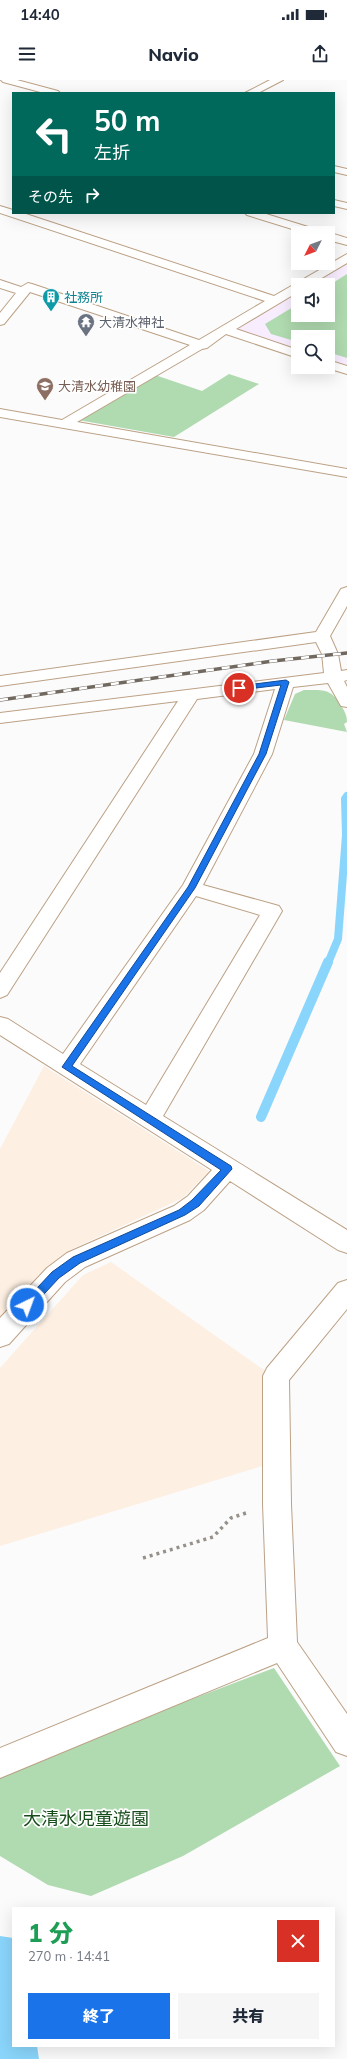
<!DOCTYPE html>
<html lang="ja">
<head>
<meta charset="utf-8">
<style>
	:root { --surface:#fff; --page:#f6f6f7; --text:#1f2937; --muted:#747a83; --accent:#1a73e8 }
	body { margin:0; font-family:Mulish,"Noto Sans JP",sans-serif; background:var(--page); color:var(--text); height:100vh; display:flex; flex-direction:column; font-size:15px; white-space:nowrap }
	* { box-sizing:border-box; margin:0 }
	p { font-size:13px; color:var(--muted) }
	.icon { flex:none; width:22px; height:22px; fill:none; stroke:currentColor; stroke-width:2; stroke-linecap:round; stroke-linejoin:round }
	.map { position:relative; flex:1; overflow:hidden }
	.sheet { position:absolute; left:12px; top:1827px; width:323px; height:140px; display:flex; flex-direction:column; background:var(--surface); border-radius:0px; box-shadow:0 4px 16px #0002 }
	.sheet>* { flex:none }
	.top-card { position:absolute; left:12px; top:12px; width:323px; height:122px; border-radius:0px; box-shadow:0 4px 16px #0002; background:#00695c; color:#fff; overflow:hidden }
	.needle { width:26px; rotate:228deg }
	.buttons { position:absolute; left:291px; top:146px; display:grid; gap:8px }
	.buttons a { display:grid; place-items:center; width:44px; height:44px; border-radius:0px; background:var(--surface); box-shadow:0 4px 16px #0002; font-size:20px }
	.pin { position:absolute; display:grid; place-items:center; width:34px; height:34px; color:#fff; margin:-17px; border:2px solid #fff; border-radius:50%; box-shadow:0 1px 4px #0007 }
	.me { position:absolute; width:44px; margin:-22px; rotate:42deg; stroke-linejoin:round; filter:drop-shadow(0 0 3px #0008) }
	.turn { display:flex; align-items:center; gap:14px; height:84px; padding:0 16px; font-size:18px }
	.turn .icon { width:52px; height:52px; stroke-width:2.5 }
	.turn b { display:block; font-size:28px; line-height:34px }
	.then { display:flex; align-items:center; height:38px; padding:0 16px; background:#0003; gap:8px; font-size:15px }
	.round { display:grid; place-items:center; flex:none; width:42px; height:42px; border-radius:0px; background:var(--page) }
	.summary { display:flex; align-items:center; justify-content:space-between; height:68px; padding:0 16px }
	h1 { font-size:24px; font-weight:800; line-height:30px; color:#1e9e55 }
	.action { display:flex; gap:8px; margin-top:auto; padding:8px 16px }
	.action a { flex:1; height:46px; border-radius:0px; background:var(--accent); color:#fff; font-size:16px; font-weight:800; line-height:46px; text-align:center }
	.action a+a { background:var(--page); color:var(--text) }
	.status { display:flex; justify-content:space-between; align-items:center; height:28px; padding:0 20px; background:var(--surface); direction:ltr }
	.status svg { height:11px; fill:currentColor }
	header { display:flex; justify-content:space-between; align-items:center; height:52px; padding:0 16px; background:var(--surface); font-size:18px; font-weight:800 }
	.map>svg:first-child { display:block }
</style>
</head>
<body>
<div class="status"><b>14:40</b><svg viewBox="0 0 49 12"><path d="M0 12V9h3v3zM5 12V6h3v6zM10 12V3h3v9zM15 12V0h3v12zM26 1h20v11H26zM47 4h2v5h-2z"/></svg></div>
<header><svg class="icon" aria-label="menu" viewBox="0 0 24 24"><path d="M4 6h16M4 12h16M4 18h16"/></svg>Navio<svg class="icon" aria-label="share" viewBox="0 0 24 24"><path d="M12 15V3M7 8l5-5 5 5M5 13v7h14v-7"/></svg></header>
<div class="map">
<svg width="347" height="1979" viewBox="0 0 347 1979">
	<rect width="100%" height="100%" fill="#fbfbfb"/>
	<path fill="#fdefe1" d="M44,986l165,105 -26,27 -113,52 -22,16 -48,52v-169z
		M111,1182l160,113 1,88 -272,83v-178l83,-93z"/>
	<path fill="#f7edfe" d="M347,182v106l-19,-7v-24h-30v14l-64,-21 64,-38v23h30v-30h-19z"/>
	<path fill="#b0dab0" d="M347,194v84l-19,-6v-15h-30v5l-27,-8 -6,-10 33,-20v11h30v-29z
		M229,294l30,10 -85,53 -96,-17 77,-45 47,16z
		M304,610c20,0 27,-2 38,17 3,5 5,9 5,15l-3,2 3,8 -63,-12 11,-26z
		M274,1588l66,98 -157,90 -92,40 -43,-11 -48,-29v-84z"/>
	<path fill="#8ad5fb" d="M0,1856l13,2v108h24l2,13h-39z"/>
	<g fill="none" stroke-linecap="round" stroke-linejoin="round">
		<path stroke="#8ad5fb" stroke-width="8" d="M328,883l10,-24 8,-104 -1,-36 2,-3"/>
		<path stroke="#8ad5fb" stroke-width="10" d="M261,1037l67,-155"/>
		<defs>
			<path id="minor" d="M1,0h16l41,11 2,2h-16l-41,-11z
				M270,0h13l-25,13h-13z
				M334,86l13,3v6l-13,-3z
				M334,120l13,3v6l-13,-3z
				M0,126l13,4v3h10l251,83 73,-42v9l-37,22h-12v7l-62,37 62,21v8l-72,-24 -19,14 -5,1 -125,73 270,47v8l-347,-60v-8l62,11 128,-75 -160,-53 -26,32 -4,1v-12l16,-20 -16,-5v-8l21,7 7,-4 4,1 167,56 66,-39 -265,-88z
				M245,133h18l58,18 2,2h-18l-58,-18z
				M326,153c7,0 14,3 21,5v7l-19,-5v-7z
				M328,280l19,6v8l-23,-7h4z
				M347,507v19l-17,30 8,18 3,17 6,-1v10l-3,1 3,6v20l-6,-1 -13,-23 -35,4 -21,67 -69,131 76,21 3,5 -119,205 184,114v23l-9,-3 -108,-69 -26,29 -14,10 -105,47 -20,15 -56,62 -9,3v-29l47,-50 20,-15 107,-47 14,-10 24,-26 -212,-135v-18l8,2 55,35 120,-169 71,-131 21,-65 -78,10 -190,296 -7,3v-25l178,-272 -178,22v-10l324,-40 -2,-19 -6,-12 -316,44v-10l316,-44 25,-43zM196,816l64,19 -114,190 -66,-41z
				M347,1200v29l-58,71 2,124 6,138 50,72v42l-11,-4 -59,-89 -277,115v-30l268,-110 -5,-134v-128l4,-8 71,-85z"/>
		</defs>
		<use href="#minor" stroke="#bca185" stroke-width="2"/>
		<path stroke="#97918b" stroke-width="3.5" stroke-dasharray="3 4" stroke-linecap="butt" d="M143,1478l70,-21 18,-19 18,-6"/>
		<use href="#minor" fill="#fff" fill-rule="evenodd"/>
		<defs>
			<path id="rail" d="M0,620l273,-39 74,-8"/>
		</defs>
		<use href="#rail" stroke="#716960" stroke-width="3.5"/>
		<use href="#rail" stroke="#fff" stroke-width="2.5" stroke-dasharray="8" stroke-linecap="butt"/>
	</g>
	<path fill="#1a73e8" stroke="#114b97" d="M286,600l3,2 -23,72 -71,134 -123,178 159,100 1,3 -33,37 -14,9 -105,48 -21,15 -28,30h-7l-2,-3 2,-3 28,-30 21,-15 106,-47 13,-10 29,-30 -159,-103 126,-180 71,-133 22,-69 -42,5 -4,-2 4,-2z"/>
	<defs>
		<symbol id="building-pin" viewBox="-11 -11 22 30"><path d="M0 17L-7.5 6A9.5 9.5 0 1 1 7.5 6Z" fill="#0f9aa8" stroke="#fff"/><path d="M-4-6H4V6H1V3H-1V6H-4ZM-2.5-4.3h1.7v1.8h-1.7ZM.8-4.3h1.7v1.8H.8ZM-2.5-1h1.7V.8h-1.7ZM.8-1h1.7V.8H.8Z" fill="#fff"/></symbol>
		<symbol id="temple-pin" viewBox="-11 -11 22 30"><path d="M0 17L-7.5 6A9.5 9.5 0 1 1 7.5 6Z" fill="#6b7280" stroke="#fff"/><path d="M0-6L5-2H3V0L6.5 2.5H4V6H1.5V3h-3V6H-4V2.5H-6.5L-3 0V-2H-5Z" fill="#fff"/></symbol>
		<symbol id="school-pin" viewBox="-11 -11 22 30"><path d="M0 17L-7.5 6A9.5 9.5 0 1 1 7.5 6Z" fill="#8d6e63" stroke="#fff"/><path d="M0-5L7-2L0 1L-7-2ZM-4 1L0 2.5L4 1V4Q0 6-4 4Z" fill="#fff"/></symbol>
	</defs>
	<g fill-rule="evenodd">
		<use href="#building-pin" x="41" y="207" width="20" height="27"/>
		<use href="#temple-pin" x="76" y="232" width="20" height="27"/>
		<use href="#school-pin" x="35" y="296" width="20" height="27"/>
	</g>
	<g text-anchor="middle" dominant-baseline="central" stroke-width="3.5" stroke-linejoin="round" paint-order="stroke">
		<g font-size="13" fill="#0d838f" stroke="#fff" text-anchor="start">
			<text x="64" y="217">社務所</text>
		</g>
		<g font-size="13" fill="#5b616d" stroke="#fff" text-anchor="start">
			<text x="99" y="242">大清水神社</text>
		</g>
		<g font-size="13" fill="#785e54" stroke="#fff" text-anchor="start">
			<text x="58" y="306">大清水幼稚園</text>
		</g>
		<g font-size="18" fill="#164c1a" stroke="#fff">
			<text x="86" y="1738">大清水児童遊園</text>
		</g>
	</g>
</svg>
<div class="buttons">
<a><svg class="needle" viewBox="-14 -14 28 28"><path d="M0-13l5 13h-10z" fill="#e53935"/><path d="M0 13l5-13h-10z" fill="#747a83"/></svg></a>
<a><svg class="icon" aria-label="sound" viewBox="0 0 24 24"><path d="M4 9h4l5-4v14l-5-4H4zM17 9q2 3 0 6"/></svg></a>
<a><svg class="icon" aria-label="search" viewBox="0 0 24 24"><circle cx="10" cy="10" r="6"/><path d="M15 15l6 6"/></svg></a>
</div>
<div class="pin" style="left:239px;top:608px;background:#d93025"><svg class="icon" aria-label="arrive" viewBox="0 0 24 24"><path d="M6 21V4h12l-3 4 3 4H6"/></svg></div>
<svg class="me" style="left:27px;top:1225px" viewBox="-20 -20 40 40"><circle r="17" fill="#1a73e8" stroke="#fff" stroke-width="3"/><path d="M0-11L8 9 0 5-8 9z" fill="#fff"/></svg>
<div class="top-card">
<div class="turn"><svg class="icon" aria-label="left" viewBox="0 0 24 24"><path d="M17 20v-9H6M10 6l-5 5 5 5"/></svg><div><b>50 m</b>左折</div></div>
<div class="then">その先<svg class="icon" aria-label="right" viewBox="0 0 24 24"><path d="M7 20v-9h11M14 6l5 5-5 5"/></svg></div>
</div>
<section class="sheet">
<div class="summary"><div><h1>1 分</h1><p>270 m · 14:41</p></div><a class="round" style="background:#d93025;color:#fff"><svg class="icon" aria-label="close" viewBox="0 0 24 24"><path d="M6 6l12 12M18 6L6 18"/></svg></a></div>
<div class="action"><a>終了</a><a>共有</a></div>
</section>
</div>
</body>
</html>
